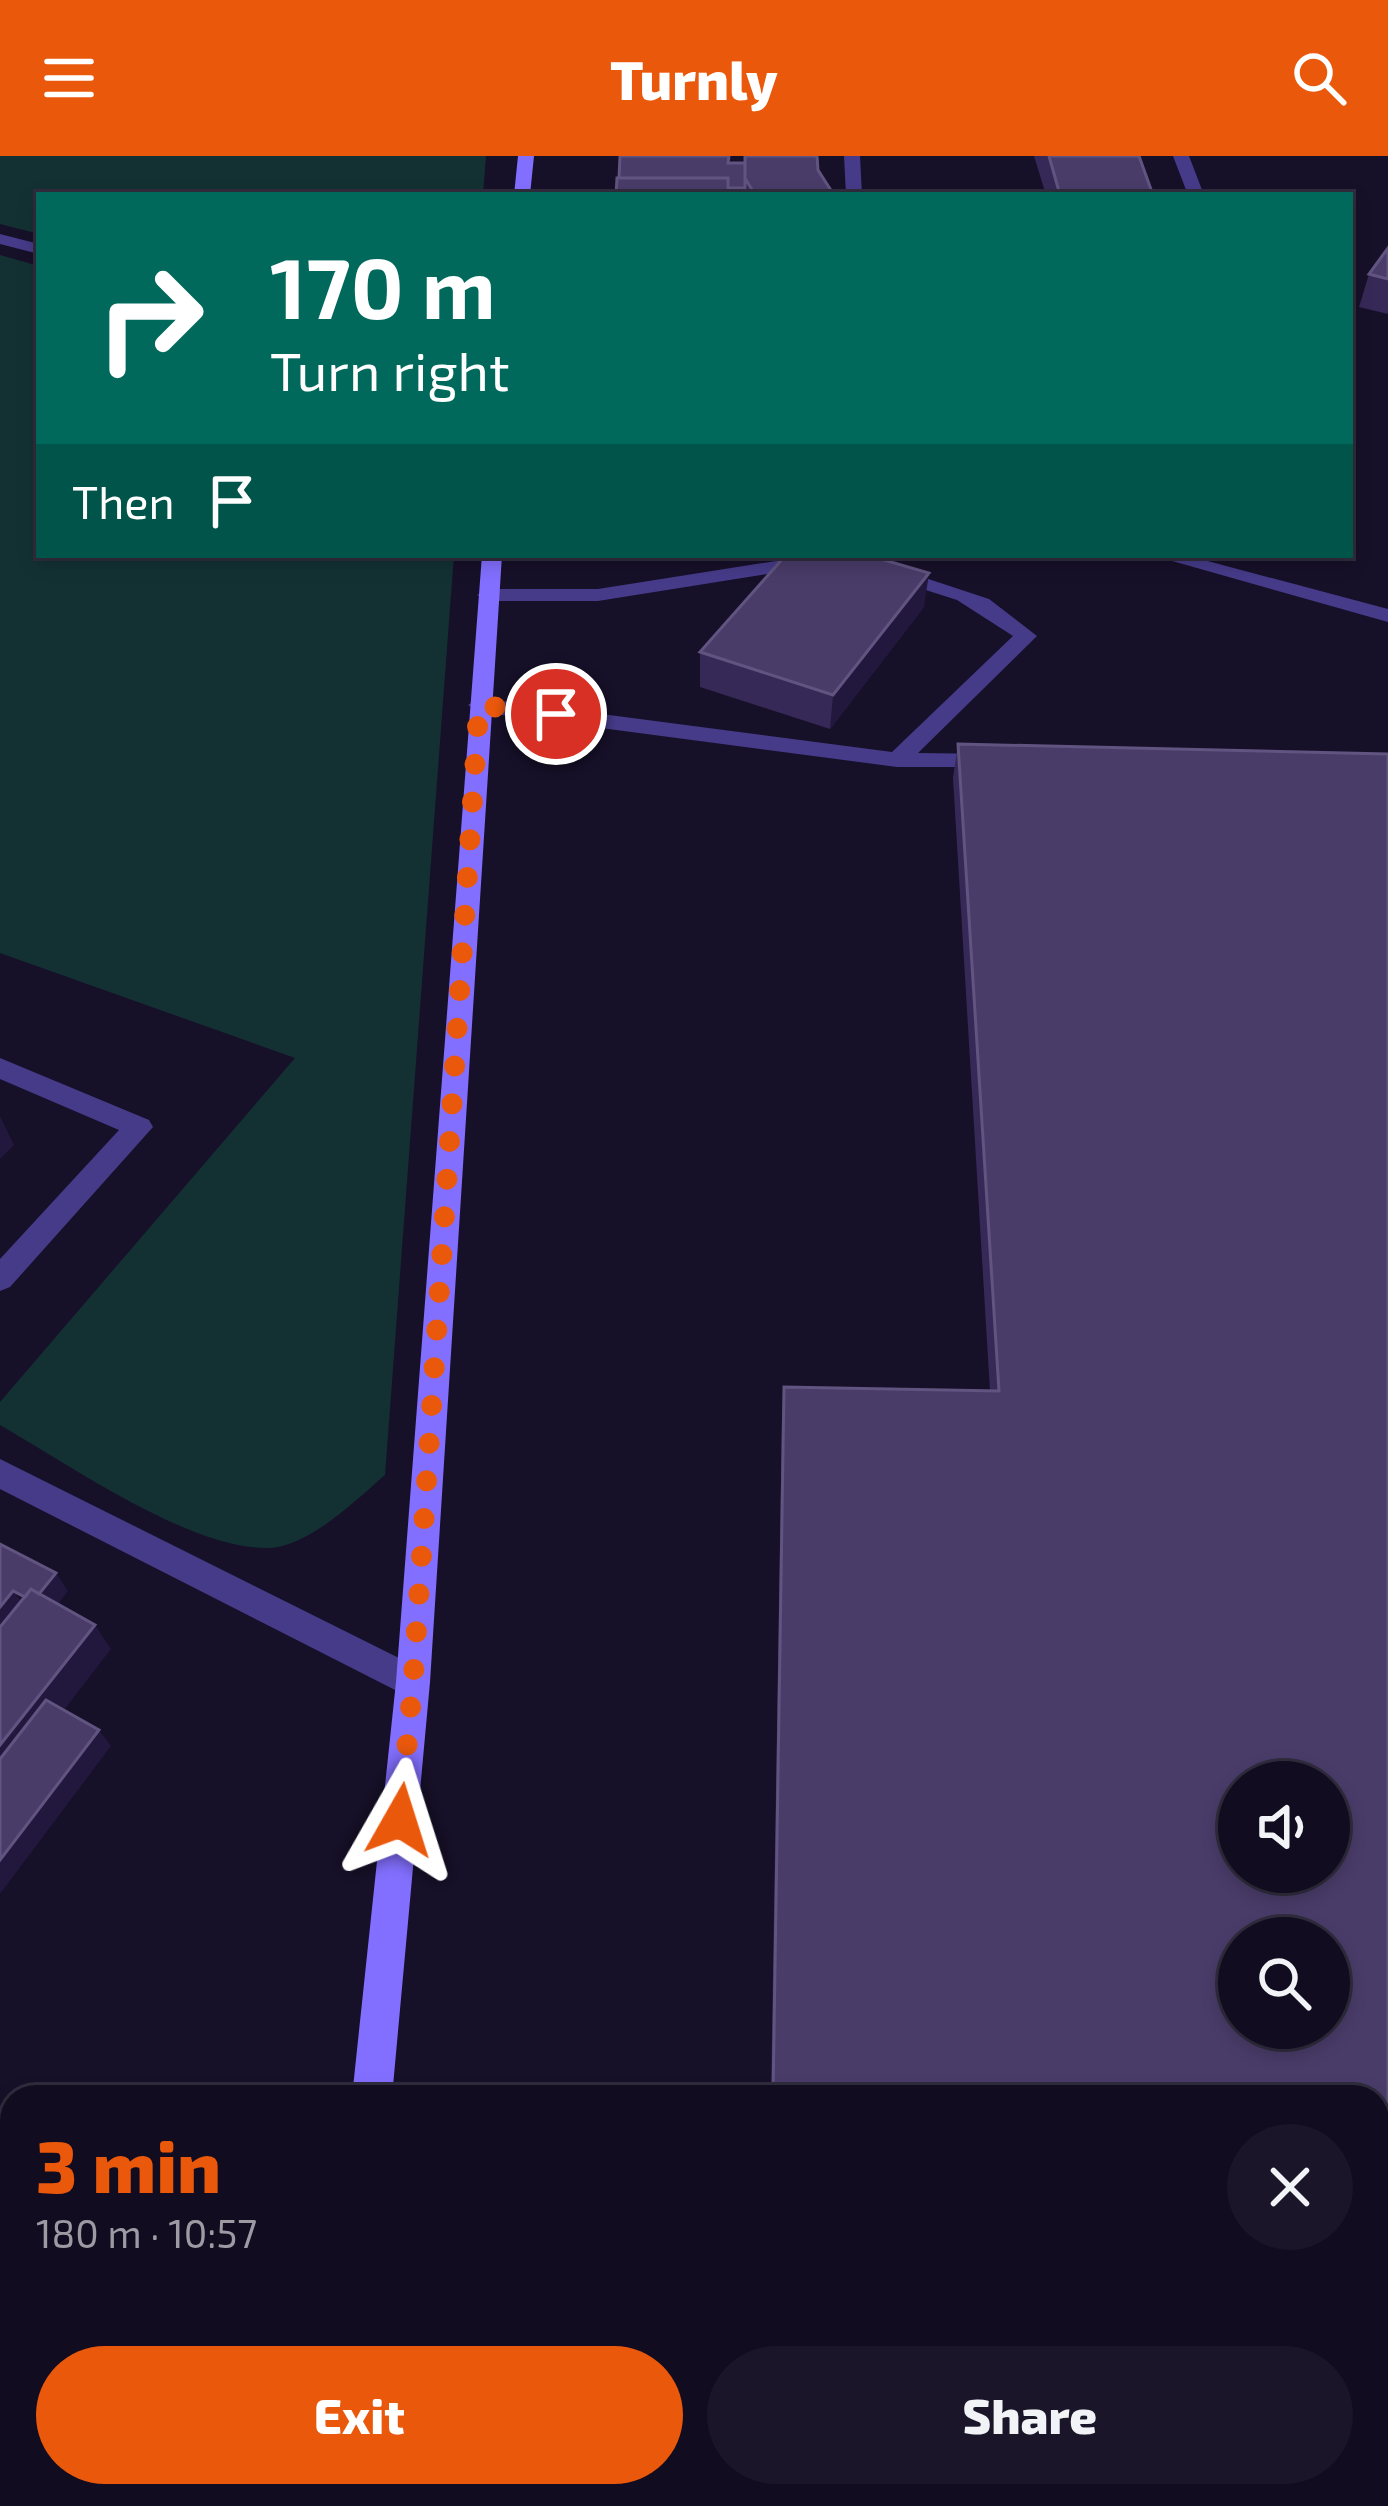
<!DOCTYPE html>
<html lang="en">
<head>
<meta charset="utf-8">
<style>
	:root { --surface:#110c1f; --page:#1a1528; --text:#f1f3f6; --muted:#9c9ba4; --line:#302c3d; --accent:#ea580c }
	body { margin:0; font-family:"Exo 2",sans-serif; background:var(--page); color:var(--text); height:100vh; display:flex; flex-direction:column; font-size:45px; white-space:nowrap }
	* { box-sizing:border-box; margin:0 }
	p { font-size:39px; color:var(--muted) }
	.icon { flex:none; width:66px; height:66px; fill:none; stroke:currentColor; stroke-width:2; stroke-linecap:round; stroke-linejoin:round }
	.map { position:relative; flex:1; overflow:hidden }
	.sheet { position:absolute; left:0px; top:1929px; width:1389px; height:423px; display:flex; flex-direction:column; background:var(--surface); border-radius:36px 36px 0 0; box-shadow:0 6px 18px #0003,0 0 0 3px var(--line) }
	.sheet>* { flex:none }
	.top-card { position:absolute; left:36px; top:36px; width:1317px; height:366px; border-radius:0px; box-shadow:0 6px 18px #0003,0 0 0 3px var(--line); background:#00695c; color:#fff; overflow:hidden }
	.tools { position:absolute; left:1218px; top:1605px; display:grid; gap:24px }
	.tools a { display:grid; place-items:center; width:132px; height:132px; border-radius:50%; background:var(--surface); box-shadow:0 6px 18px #0003,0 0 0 3px var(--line); font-size:60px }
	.pin { position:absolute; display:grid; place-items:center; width:102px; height:102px; color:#fff; margin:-51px; border:6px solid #fff; border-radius:50%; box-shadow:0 3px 12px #0007 }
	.me { position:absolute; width:132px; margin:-66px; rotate:6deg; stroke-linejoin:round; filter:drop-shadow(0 0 9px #0008) }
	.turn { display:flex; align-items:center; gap:42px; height:252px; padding:0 36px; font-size:54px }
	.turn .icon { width:156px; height:156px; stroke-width:2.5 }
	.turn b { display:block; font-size:84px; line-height:102px }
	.then { display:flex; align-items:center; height:114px; padding:0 36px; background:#0003; gap:24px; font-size:45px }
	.round { display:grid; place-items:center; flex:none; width:126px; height:126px; border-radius:63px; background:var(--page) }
	.head { display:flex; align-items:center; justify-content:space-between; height:204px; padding:0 36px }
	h1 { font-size:72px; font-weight:800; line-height:90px; color:var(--accent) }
	.button { display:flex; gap:24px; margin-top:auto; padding:24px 36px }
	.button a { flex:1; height:138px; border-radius:72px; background:var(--accent); color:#fff; font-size:48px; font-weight:800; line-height:138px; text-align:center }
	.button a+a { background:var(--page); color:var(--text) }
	header { display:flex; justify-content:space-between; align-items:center; height:156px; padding:0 36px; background:var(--accent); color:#fff; font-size:54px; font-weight:800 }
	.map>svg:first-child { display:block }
</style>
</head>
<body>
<header><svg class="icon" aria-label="menu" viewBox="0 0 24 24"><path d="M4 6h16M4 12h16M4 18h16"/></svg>Turnly<svg class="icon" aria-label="search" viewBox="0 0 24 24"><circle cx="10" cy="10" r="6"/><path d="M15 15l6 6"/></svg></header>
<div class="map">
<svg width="1388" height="2350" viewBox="0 0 1388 2350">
	<rect width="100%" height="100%" fill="#171029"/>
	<path fill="#133133" d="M0,0h486l-3,39h-444v39l-39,-10z
		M0,99l39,11v289h415l-69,920c-29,25 -76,72 -117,73 -79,1 -198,-83 -268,-123v-23l295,-344 -295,-105z"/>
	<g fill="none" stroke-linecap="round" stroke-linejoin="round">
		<path fill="#463b89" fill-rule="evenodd" d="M844,0h16l2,39h-16z
			M1173,0h16l15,39h-16z
			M814,399l9,2v8l-225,36h-110l-11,-6 11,-6h110z
			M892,411l97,32 48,37 -119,117 75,1 12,8 -4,5h-104l-418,-55 -11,-7 11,-7 413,54 121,-116 -56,-36 -72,-23v-8z
			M0,902l149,62 4,7 -143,160 -10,4v-32l119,-129 -119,-51z"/>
		<path fill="#463b89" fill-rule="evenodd" d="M0,78l39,10v10l-39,-10z
			M1151,399h34l203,54v13z
			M0,1303l425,212 5,11 -5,11 -12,5 -12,-5 -401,-204z"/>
		<path fill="#836fff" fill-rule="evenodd" d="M518,0h16l-4,39h-16z
			M482,399h20l-72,1127 -38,415h-40l44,-415z
			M311,2340h44l-1,10h-44z"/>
	</g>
	<path fill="#372957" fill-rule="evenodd" d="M744,0h73l1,14 16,25h-218l112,-32h16z
		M1034,0h105l14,39h-107z
		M1388,92v66l-29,-7 10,-33z
		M924,451l-94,122 -130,-42v-35z
		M958,588l430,10v1752h-624v-10h613v-399h-606l11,-681 2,-29 206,4 -37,-613zM1239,1626h90v90h-90zM1239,1782h90v90h-90z"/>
	<path fill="#22173d" d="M929,417l-5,34 -94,122 3,-34z
		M0,960l14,29 -14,14z
		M56,1417l12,18 -21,28 -13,-18z
		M13,1435l14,17 -27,34v-35z
		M95,1469l16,24 -111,144v-48z
		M99,1574l12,16 -111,148v-34z
		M0,2155l12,7v12l-12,-8z
		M12,2233v54l-12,20v-54z"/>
	<path fill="#493c69" stroke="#615480" stroke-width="3" fill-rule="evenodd" d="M620,0h109l-1,7h17v25h-17v-10h-109z
		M745,0h72l1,14 16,25h-79l-10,-17z
		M1049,0h90l14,39h-93z
		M617,22h111v17h-112z
		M1388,92v31l-19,-5z
		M786,399h81l62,18 -96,122 -133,-43z
		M958,588l430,10v1752h-622l1,-10h610v-399h-604l11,-710 215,4zM1239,1626h90v90h-90zM1239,1782h90v90h-90z
		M0,1388l56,29 -17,21 -8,-5 -6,8 -12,-6 -13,16z
		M31,1433l64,36 -95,120v-118z
		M46,1544l53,30 -99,130v-101z
		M0,2166l12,8v59l-12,20z"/>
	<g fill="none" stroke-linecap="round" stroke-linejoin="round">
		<path stroke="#ea580c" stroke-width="21" stroke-dasharray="0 37.8" d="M400,1664l13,-138 66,-977 77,9"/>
	</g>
</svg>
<div class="tools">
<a><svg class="icon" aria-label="sound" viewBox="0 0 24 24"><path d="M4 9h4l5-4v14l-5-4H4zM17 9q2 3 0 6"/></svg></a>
<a><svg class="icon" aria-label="search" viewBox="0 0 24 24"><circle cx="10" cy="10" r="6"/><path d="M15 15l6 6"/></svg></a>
</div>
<div class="pin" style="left:556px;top:558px;background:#d93025"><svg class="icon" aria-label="arrive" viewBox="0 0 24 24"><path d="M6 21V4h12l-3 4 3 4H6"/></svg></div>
<svg class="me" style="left:400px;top:1664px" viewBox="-20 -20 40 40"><path d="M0-17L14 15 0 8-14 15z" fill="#ea580c" stroke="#fff" stroke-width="4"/></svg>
<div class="top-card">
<div class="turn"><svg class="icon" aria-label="right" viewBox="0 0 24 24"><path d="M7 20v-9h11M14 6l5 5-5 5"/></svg><div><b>170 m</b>Turn right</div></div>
<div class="then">Then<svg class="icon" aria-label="arrive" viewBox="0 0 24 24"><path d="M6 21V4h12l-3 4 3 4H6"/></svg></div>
</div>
<section class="sheet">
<div class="head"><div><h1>3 min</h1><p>180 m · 10:57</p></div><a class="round"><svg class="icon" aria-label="close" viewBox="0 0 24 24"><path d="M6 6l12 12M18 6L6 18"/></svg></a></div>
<div class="button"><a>Exit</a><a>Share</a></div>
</section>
</div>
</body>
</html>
